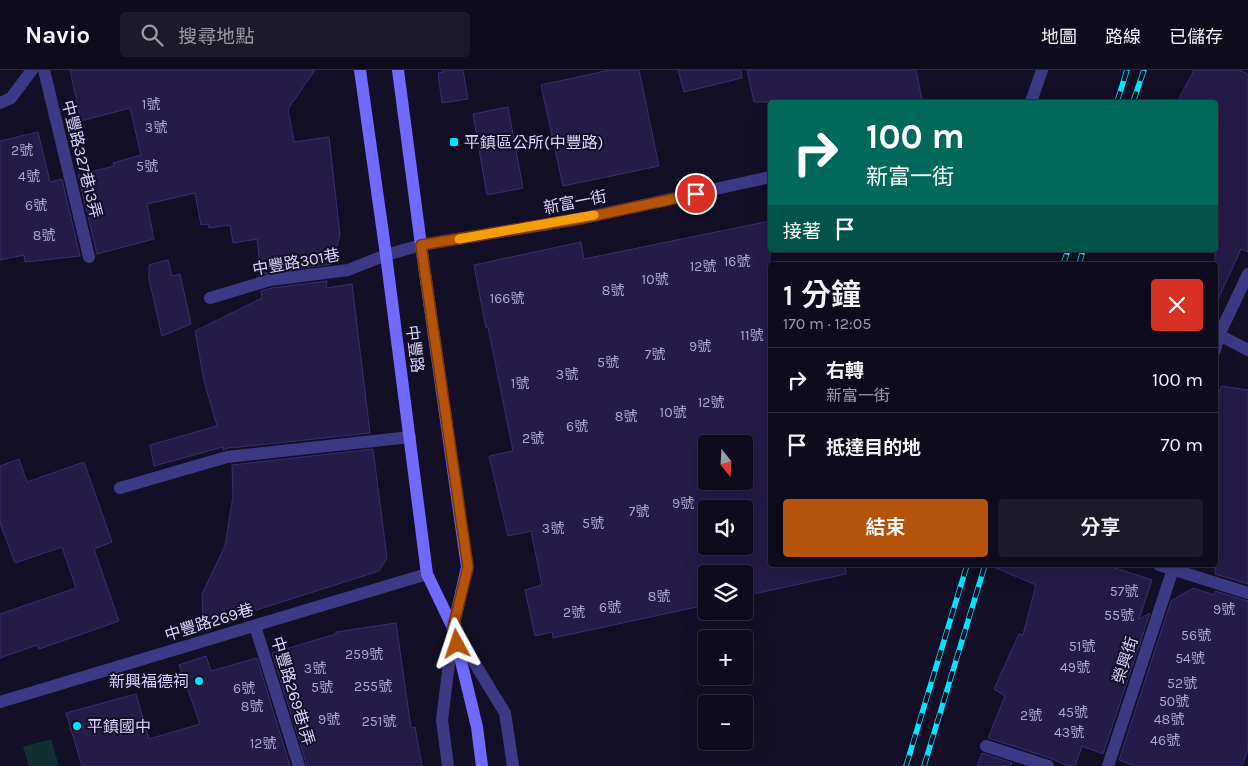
<!DOCTYPE html>
<html lang="zh-TW">
<head>
<meta charset="utf-8">
<style>
	:root { --surface:#0e0b1c; --page:#1c1929; --text:#f1f3f6; --muted:#9b9ba3; --line:#2e2b3b; --accent:#b45309 }
	body { margin:0; font-family:Karla,"Noto Sans TC",sans-serif; background:var(--page); color:var(--text); height:100vh; display:flex; flex-direction:column; font-size:19px; white-space:nowrap }
	* { box-sizing:border-box; margin:0 }
	p { font-size:16px; color:var(--muted) }
	.icon { flex:none; width:28px; height:28px; fill:none; stroke:currentColor; stroke-width:2; stroke-linecap:round; stroke-linejoin:round }
	.map { position:relative; flex:1; overflow:hidden }
	.panel { position:absolute; left:768px; top:192px; width:450px; height:305px; display:flex; flex-direction:column; background:var(--surface); border-radius:5px; box-shadow:0 5px 20px #0002,0 0 0 1px var(--line) }
	.panel>* { flex:none }
	.banner { position:absolute; left:768px; top:30px; width:450px; height:152px; border-radius:5px; box-shadow:0 5px 20px #0002,0 0 0 1px var(--line); background:#00695c; color:#fff; overflow:hidden }
	.needle { width:32px; rotate:162deg }
	.fabs { position:absolute; left:698px; top:365px; display:grid; gap:10px }
	.fabs a { display:grid; place-items:center; width:55px; height:55px; border-radius:5px; background:var(--surface); box-shadow:0 5px 20px #0002,0 0 0 1px var(--line); font-size:25px }
	.pin { position:absolute; display:grid; place-items:center; width:42px; height:42px; color:#fff; margin:-21px; border:2px solid #fff; border-radius:50%; box-shadow:0 1px 5px #0007 }
	.me { position:absolute; width:55px; margin:-28px; rotate:355deg; stroke-linejoin:round; filter:drop-shadow(0 0 4px #0008) }
	.turn { display:flex; align-items:center; gap:18px; height:105px; padding:0 15px; font-size:22px }
	.turn .icon { width:65px; height:65px; stroke-width:2.5 }
	.turn b { display:block; font-size:35px; line-height:42px }
	.then { display:flex; align-items:center; height:48px; padding:0 15px; background:#0003; gap:10px; font-size:19px }
	.round { display:grid; place-items:center; flex:none; width:52px; height:52px; border-radius:5px; background:var(--page) }
	.summary { display:flex; align-items:center; justify-content:space-between; height:85px; padding:0 15px }
	h1 { font-size:30px; font-weight:600; line-height:38px }
	.primary-button { display:flex; gap:10px; margin-top:auto; padding:10px 15px }
	.primary-button a { flex:1; height:58px; border-radius:5px; background:var(--accent); color:#fff; font-size:20px; font-weight:600; line-height:58px; text-align:center }
	.primary-button a+a { background:var(--page); color:var(--text) }
	ul { padding:0; list-style:none }
	li { display:flex; align-items:center; gap:15px; height:65px; padding:0 15px; border-top:1px solid var(--line) }
	li div { flex:1 }
	li b { display:block; font-size:19px }
	li em { font-style:normal }
	header { display:flex; align-items:center; gap:30px; box-sizing:border-box; height:70px; padding:0 25px; background:var(--surface); border-bottom:1px solid var(--line) }
	header strong { font-size:24px }
	nav { display:flex; gap:28px; margin-inline-start:auto; font-size:18px }
	.search { width:350px; height:45px; background:var(--page); display:flex; align-items:center; gap:12px; box-sizing:border-box; padding:0 18px; border-radius:5px; color:var(--muted); font-size:19px }
	.map>svg:first-child { display:block }
</style>
</head>
<body>
<header>
<strong>Navio</strong>
<div class="search"><svg class="icon" aria-label="search" viewBox="0 0 24 24"><circle cx="10" cy="10" r="6"/><path d="M15 15l6 6"/></svg>搜尋地點</div>
<nav><a>地圖</a><a>路線</a><a>已儲存</a></nav>
</header>
<div class="map">
<svg width="1248" height="696" viewBox="0 0 1248 696">
	<rect width="100%" height="100%" fill="#130f26"/>
	<path fill="#12302f" d="M51,669l8,27h-30l-6,-19z"/>
	<path fill="#241b47" stroke="#3b2d73" fill-rule="evenodd" d="M70,0h245l-27,39 6,33 35,-5 11,98 -8,29 -71,10 -4,-35 -24,4 -3,-18 -21,3 -1,-4 -7,1 -6,-32 -48,11 7,35 -57,15 -19,-79 36,-9 -1,-3 28,-8 -11,-47 -49,13z
		M443,0h20l5,29 -26,4 -4,-30 5,-1z
		M610,0h29l20,96 -96,20 -22,-101z
		M678,0h63l1,8 -58,14z
		M747,0h169l6,30 -12,2h-156z
		M1194,0h45l9,4v178l-7,-3 -26,57v-204h-38z
		M508,37l15,81 -36,7 -14,-81z
		M38,62l12,50 12,-3 18,77 -55,6 -1,-7 -24,5v-119z
		M770,151v344h75l1,9 -102,22v-22h-38v31l-153,33 -1,-6 -17,4 -10,-46 17,-5 -11,-54 -23,5 -19,-80 24,-5 -25,-124 -2,1 -12,-63 107,-23 3,17zM706,374h38v37h-38zM706,439h38v37h-38z
		M168,190l4,16 8,-2 11,50 -29,12 -13,-57v-14z
		M327,211l-1,7 26,-4 18,149 -139,15v-1l-8,3v-3l-69,19 -4,-21 67,-19 -13,-45 -9,-50 67,-33 -1,-7 11,-3z
		M1221,316l27,4v194l-33,-10v-167z
		M373,379l14,109 -8,13 -176,56 -1,-33 23,-48 8,-50 -1,-31z
		M19,389l8,23 57,-20 28,80 -18,7 25,72 -80,28 -2,-4 -37,13v-44l76,-26 -14,-41 -47,16 -15,-40v-57z
		M989,495h117l46,15 -13,39 11,-6 -47,141 -21,-8 -7,20h-7l-18,-8 -62,-20 17,-42 -11,-7 25,-55 4,1 13,-50z
		M1193,518l22,7v-4l33,10v149l-6,16h-107l-16,-6 52,-159z
		M396,553l15,105 4,-1 7,39h-115l-35,-113 64,-19v-2z
		M206,586l5,15 46,-13 33,108h-208l-16,-53 70,-19 13,45 51,-15 -21,-59z
		M982,683l30,10 -1,3h-34z"/>
	<g fill="none" stroke-linecap="round" stroke-linejoin="round">
		<path stroke="#3d3a85" stroke-width="12" d="M44,0l45,187
			M0,33l11,-5 21,-28
			M210,228l60,-18 78,-10 38,-15
			M1219,265l29,15
			M1215,280l4,-15 29,-61
			M120,418l107,-31 183,-20
			M1159,495l89,28
			M255,556l44,140
			M455,561l50,82 8,53
			M0,632l427,-128
			M986,676l62,20
			M448,696l-6,-46 11,-90
			M1108,696l65,-197 -2,-4"/>
		<path stroke="#3d3a85" stroke-width="12" d="M1031,32l11,-32
			M386,185l35,-10 163,-27 186,-41"/>
		<path stroke="#6f6bff" stroke-width="12" d="M360,0l26,185 41,319 26,54 24,99 5,39
			M398,0l23,175 46,322 -14,61"/>
		<defs>
			<path id="rail" d="M1117,32l10,-32
				M1133,32l11,-32
				M1063,195l5,-15
				M1079,195l4,-15
				M906,696l61,-201
				M924,696l61,-201"/>
		</defs>
		<use href="#rail" stroke="#00e5ff" stroke-width="5.5"/>
		<use href="#rail" stroke="#130f26" stroke-width="4" stroke-dasharray="11" stroke-linecap="butt"/>
	</g>
	<g fill="none" stroke-linecap="round" stroke-linejoin="round">
		<defs>
			<path id="route" d="M457,574l-4,-16 15,-61 -47,-322 163,-27 112,-24"/>
		</defs>
		<use href="#route" stroke="#753606" stroke-width="12"/>
		<use href="#route" stroke="#b45309" stroke-width="9"/>
		<path stroke="#f59e0b" stroke-width="9" d="M459,169l135,-24"/>
	</g>
	<g fill="#00e5ff" stroke="#130f26" stroke-width="2">
		<rect x="449" y="67" width="10" height="10" rx="2.5"/>
		<circle cx="199" cy="611" r="5"/>
		<circle cx="77" cy="656" r="5"/>
	</g>
	<g text-anchor="middle" dominant-baseline="central" stroke-width="4" stroke-linejoin="round" paint-order="stroke">
		<g font-size="14" fill="#aca6d1">
			<text x="151" y="34">1號</text>
			<text x="156" y="57">3號</text>
			<text x="22" y="80">2號</text>
			<text x="147" y="96">5號</text>
			<text x="29" y="106">4號</text>
			<text x="36" y="135">6號</text>
			<text x="44" y="165">8號</text>
			<text x="737" y="191">16號</text>
			<text x="703" y="196">12號</text>
			<text x="655" y="209">10號</text>
			<text x="613" y="220">8號</text>
			<text x="507" y="228">166號</text>
			<text x="752" y="265">11號</text>
			<text x="700" y="276">9號</text>
			<text x="655" y="284">7號</text>
			<text x="608" y="292">5號</text>
			<text x="567" y="304">3號</text>
			<text x="520" y="313">1號</text>
			<text x="711" y="332">12號</text>
			<text x="673" y="342">10號</text>
			<text x="626" y="346">8號</text>
			<text x="577" y="356">6號</text>
			<text x="533" y="368">2號</text>
			<text x="683" y="433">9號</text>
			<text x="639" y="441">7號</text>
			<text x="593" y="453">5號</text>
			<text x="553" y="458">3號</text>
			<text x="1124" y="521">57號</text>
			<text x="659" y="526">8號</text>
			<text x="610" y="537">6號</text>
			<text x="1224" y="539">9號</text>
			<text x="574" y="542">2號</text>
			<text x="1119" y="545">55號</text>
			<text x="1196" y="565">56號</text>
			<text x="1082" y="576">51號</text>
			<text x="364" y="584">259號</text>
			<text x="1190" y="588">54號</text>
			<text x="1075" y="597">49號</text>
			<text x="315" y="598">3號</text>
			<text x="1182" y="613">52號</text>
			<text x="373" y="616">255號</text>
			<text x="322" y="617">5號</text>
			<text x="244" y="618">6號</text>
			<text x="1174" y="631">50號</text>
			<text x="252" y="636">8號</text>
			<text x="1073" y="642">45號</text>
			<text x="1031" y="645">2號</text>
			<text x="329" y="649">9號</text>
			<text x="1169" y="649">48號</text>
			<text x="379" y="651">251號</text>
			<text x="1069" y="662">43號</text>
			<text x="1165" y="670">46號</text>
			<text x="263" y="673">12號</text>
		</g>
		<g font-size="16" fill="#d9d4ff" stroke="#130f26" text-anchor="start">
			<text x="464" y="72">平鎮區公所(中豐路)</text>
			<text x="189" y="611" text-anchor="end">新興福德祠</text>
			<text x="87" y="656">平鎮國中</text>
		</g>
		<g font-size="16" fill="#d9d4ff" stroke="#130f26">
			<text transform="translate(82 89) rotate(76)">中豐路327巷13弄</text>
			<text transform="translate(575 132) rotate(-11)">新富一街</text>
			<text transform="translate(296 192) rotate(-10)">中豐路301巷</text>
			<text transform="translate(415 279) rotate(83)">中豐路</text>
			<text transform="translate(209 552) rotate(-17)">中豐路269巷</text>
			<text transform="translate(1125 590) rotate(-72)">榮興街</text>
			<text transform="translate(293 621) rotate(73)">中豐路269巷1弄</text>
		</g>
	</g>
</svg>
<div class="fabs">
<a><svg class="needle" viewBox="-14 -14 28 28"><path d="M0-13l5 13h-10z" fill="#e53935"/><path d="M0 13l5-13h-10z" fill="#9b9ba3"/></svg></a>
<a><svg class="icon" aria-label="sound" viewBox="0 0 24 24"><path d="M4 9h4l5-4v14l-5-4H4zM17 9q2 3 0 6"/></svg></a>
<a><svg class="icon" aria-label="layers" viewBox="0 0 24 24"><path d="M12 4l9 5-9 5-9-5zM3 14l9 5 9-5"/></svg></a>
<a>+</a>
<a>−</a>
</div>
<div class="pin" style="left:696px;top:124px;background:#d93025"><svg class="icon" aria-label="arrive" viewBox="0 0 24 24"><path d="M6 21V4h12l-3 4 3 4H6"/></svg></div>
<svg class="me" style="left:457px;top:574px" viewBox="-20 -20 40 40"><path d="M0-17L14 15 0 8-14 15z" fill="#b45309" stroke="#fff" stroke-width="4"/></svg>
<div class="banner">
<div class="turn"><svg class="icon" aria-label="right" viewBox="0 0 24 24"><path d="M7 20v-9h11M14 6l5 5-5 5"/></svg><div><b>100 m</b>新富一街</div></div>
<div class="then">接著<svg class="icon" aria-label="arrive" viewBox="0 0 24 24"><path d="M6 21V4h12l-3 4 3 4H6"/></svg></div>
</div>
<section class="panel">
<div class="summary"><div><h1>1 分鐘</h1><p>170 m · 12:05</p></div><a class="round" style="background:#d93025;color:#fff"><svg class="icon" aria-label="close" viewBox="0 0 24 24"><path d="M6 6l12 12M18 6L6 18"/></svg></a></div>
<ul>
<li><svg class="icon" aria-label="right" viewBox="0 0 24 24"><path d="M7 20v-9h11M14 6l5 5-5 5"/></svg><div><b>右轉</b><p>新富一街</p></div><em>100 m</em></li>
<li><svg class="icon" aria-label="arrive" viewBox="0 0 24 24"><path d="M6 21V4h12l-3 4 3 4H6"/></svg><div><b>抵達目的地</b></div><em>70 m</em></li>
</ul>
<div class="primary-button"><a>結束</a><a>分享</a></div>
</section>
</div>
</body>
</html>
